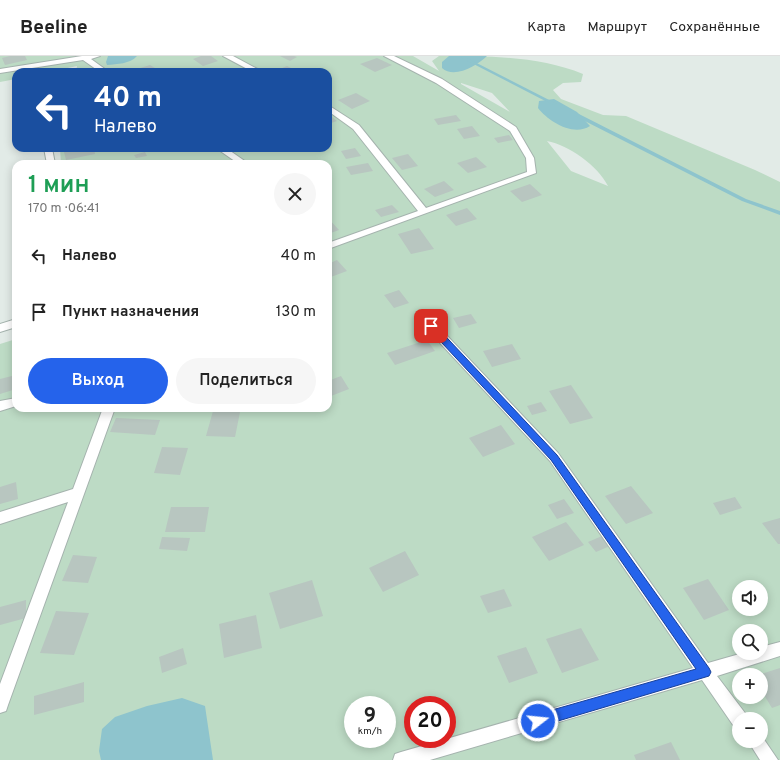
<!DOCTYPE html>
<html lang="ru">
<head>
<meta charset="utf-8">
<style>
	:root { --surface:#fff; --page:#f6f6f6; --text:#222; --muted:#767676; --line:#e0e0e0; --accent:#2563eb }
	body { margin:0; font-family:Overpass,sans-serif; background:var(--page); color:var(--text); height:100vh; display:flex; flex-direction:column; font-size:15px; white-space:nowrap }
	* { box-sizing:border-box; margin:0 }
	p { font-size:13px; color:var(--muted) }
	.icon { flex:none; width:22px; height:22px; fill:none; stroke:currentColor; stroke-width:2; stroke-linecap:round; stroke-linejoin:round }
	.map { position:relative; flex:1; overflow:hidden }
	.sheet { position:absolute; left:12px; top:104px; width:320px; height:252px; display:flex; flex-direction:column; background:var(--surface); border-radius:12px; box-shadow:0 2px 10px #0003 }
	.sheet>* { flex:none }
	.banner { position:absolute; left:12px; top:12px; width:320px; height:84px; border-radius:12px; box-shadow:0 2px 10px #0003; background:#1a4fa0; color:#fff; overflow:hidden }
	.tools { position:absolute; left:732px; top:524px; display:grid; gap:8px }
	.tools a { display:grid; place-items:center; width:36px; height:36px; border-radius:50%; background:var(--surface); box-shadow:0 2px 10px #0003; font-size:20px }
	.speed { position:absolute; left:344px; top:640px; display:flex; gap:8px; font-size:20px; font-weight:700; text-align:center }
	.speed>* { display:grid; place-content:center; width:52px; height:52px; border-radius:50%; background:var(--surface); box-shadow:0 2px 10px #0003; line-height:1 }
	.speed small { font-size:10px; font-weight:400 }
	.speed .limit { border:6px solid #d22; background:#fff; color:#111 }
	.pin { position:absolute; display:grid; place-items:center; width:34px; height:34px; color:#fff; margin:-17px; border-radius:8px; box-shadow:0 2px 6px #0006 }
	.me { position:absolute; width:44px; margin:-22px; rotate:74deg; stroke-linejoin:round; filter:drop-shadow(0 0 3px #0008) }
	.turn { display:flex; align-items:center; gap:14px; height:84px; padding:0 16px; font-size:18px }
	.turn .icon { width:52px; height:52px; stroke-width:2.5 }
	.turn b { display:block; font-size:28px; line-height:34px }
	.round { display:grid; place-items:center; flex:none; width:42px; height:42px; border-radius:21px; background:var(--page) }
	.head { display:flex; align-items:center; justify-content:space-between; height:68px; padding:0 16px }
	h1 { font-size:24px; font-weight:600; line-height:30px; color:#1e9e55 }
	.action { display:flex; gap:8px; margin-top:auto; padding:8px 16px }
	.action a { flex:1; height:46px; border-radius:24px; background:var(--accent); color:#fff; font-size:16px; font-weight:600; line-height:46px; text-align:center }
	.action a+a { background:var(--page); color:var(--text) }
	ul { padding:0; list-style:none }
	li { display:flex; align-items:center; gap:12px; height:56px; padding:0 16px }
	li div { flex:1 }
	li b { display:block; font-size:15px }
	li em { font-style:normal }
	header { display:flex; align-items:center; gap:24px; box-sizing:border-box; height:56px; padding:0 20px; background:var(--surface); border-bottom:1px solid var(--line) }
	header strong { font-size:19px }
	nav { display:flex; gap:22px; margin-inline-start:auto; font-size:14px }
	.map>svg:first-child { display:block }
</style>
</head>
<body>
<header>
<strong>Beeline</strong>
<nav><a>Карта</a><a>Маршрут</a><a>Сохранённые</a></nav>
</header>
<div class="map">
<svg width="780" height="704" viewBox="0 0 780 704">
	<rect width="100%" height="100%" fill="#e2ebe7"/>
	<path fill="#bddbc5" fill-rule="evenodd" d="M0,0h413l26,15 -7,-10 7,-5c48,0 100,0 144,18l-2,8 -18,1 -10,7 8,9 42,16 23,1 129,54 25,12v578h-780v-416l16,-5v69h312v-244h-267l-1,-16h268v-76h-252l1,-6 -28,6h-33v7l-16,3zM461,27l31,10 18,19 -49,-28zM547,85c22,4 51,25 61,45l-37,-15zM739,531h22v22h-22zM739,575h22v22h-22zM739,619h22v22h-22zM353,649h34v34h-34zM413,649h34v34h-34zM739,663h22v22h-22z"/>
	<path fill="#8ec4cd" d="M108,0h29c-7,8 -20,8 -30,9l-1,-3z
		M449,0h38c-10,10 -33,23 -45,12v-6z
		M554,43l23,13 13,14c-17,11 -42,-5 -52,-18l1,-7z
		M182,642l23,8 8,54h-112l-2,-9 3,-22 13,-12 32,-11z"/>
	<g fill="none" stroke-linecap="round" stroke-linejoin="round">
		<path fill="#8ec4cd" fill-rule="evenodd" d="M458,0h5l94,48 -4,1z
			M573,57h4l169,86 34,12v4l-38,-14 -169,-86z"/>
	</g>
	<path fill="#b8c6c0" d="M10,0h15l2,4 -22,5 -3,-7z
		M201,0h10l7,5 -15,5 -10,-7z
		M280,0h14l3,1 -7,4z
		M377,2l15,7 -17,7 -15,-8z
		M150,9l10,6 -19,1 -4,-3z
		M287,10l10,5h-22z
		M356,37l14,8 -18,8 -14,-9z
		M456,59l5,6 -23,4 -4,-6z
		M332,61l5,4 -9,3v-5z
		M472,70l8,10 -16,3 -7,-10z
		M509,79l4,5 -15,3 -4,-5z
		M87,92h7l1,6 -29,6 -2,-8z
		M355,92l6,8 -15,3 -5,-8z
		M145,96l2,4 -11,2 -2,-3z
		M408,98l10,12 -16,4 -10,-12z
		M476,101l11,10 -19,6 -11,-10z
		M306,104l2,4h-17l-1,-1z
		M368,107l5,8 -22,4 -5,-8z
		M444,125l10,9 -19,7 -11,-8z
		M530,128l12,11 -20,7 -12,-11z
		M392,149l7,7 -18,5 -6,-7z
		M467,152l10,11 -21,7 -10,-11z
		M328,162l11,12 -11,4z
		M419,172l15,21 -23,5 -13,-20z
		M337,204l10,11 -19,7v-14z
		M399,234l10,13 -15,5 -10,-13z
		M471,258l6,9 -18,5 -6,-10z
		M427,284l8,11 -40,14 -8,-12z
		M512,288l9,15 -29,8 -9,-16z
		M16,319v14l-16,5v-15z
		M341,320l8,13 -18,7 -3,-4v-11z
		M571,329l22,33 -23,6 -21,-33z
		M541,346l6,9 -15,4 -5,-9z
		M213,355l27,1 -5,25 -29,-1z
		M116,362l44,2 -5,15 -45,-3z
		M501,369l14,19 -32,13 -14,-19z
		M162,391l26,1 -8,27 -26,-2z
		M16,426l2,17 -18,5v-17z
		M631,430l22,27 -27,11 -21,-28z
		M735,441l7,11 -22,7 -7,-12z
		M564,443l10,14 -17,6 -9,-14z
		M171,451h38l-4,25h-40z
		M780,462v26h-2l-16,-21z
		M566,466l18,23 -35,16 -17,-24z
		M602,480l8,10 -14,6 -8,-10z
		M162,481l28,1 -3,13 -28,-2z
		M405,495l14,24 -36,17 -14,-24z
		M73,499l24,2 -9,26 -26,-2z
		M708,523l21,31 -25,10 -21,-32z
		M312,524l11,36 -43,13 -11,-36z
		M504,533l8,17 -24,7 -8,-17z
		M26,544v18l-26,7v-18z
		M56,555l33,2 -15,42 -34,-2z
		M256,559l6,33 -38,10 -5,-34z
		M581,572l18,32 -37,13 -16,-34z
		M526,591l12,26 -29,10 -12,-27z
		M183,592l4,16 -25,9 -3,-16z
		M780,612v37l-8,3 -11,-18v-16z
		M84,626v20l-50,13v-19z
		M671,686l9,18h-44l-2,-5z"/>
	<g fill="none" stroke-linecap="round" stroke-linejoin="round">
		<defs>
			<path id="lane" d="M82,0h18l-9,3 18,13h-9l-17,-12 -83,13v-4z
				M223,0h10l30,16h-10z
				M384,0h10l48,23 74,48 18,31 2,15 -208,76v-6l90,-32 -65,-82 -25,-18v-6l31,20 67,83 101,-36 -1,-14 -16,-27 -74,-48z
				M44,92h8l3,16h-8z
				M216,92h10l23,16h-10z
				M16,263v8l-16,5v-8z
				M431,266l4,1 123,130 150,210 35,-10h18v-6l19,-5v14l-63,20 28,37 2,6h-8v8l-6,-2 -31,-45 -272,80h-37l2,-6 6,-2 292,-84 -143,-207 -123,-132 -1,-3 1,-3z
				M16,342v8l-16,5v-10z
				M103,352h12l-107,297 -2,6 -6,2v-29l68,-182 -68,22v-12l73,-23z
				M761,679l17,25h-18l-12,-19h13z"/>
		</defs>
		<use href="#lane" stroke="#a5b3ae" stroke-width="2"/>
		<use href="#lane" fill="#fff" fill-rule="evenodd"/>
	</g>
	<path fill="#2563eb" stroke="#184099" d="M431,267l3,1 123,131 152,213 2,4 -2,4 -171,51 -5,-2 -2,-4 2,-5 5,-2 158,-45 -145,-209 -123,-132 -1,-2z"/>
</svg>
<div class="tools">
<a><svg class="icon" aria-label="sound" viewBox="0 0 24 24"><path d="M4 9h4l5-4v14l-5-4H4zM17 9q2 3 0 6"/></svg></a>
<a><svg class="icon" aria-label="search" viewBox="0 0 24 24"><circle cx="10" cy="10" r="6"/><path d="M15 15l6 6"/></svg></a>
<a>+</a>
<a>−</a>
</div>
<div class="speed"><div>9<small>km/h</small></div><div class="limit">20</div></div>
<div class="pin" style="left:431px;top:270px;background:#d93025"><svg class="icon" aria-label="arrive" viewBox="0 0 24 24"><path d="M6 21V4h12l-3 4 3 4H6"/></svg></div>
<svg class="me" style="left:538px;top:665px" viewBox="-20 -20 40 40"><circle r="17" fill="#2563eb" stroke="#fff" stroke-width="3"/><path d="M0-11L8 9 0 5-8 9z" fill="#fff"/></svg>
<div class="banner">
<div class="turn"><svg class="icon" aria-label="left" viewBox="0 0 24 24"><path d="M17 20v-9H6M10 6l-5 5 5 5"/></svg><div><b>40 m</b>Налево</div></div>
</div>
<section class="sheet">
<div class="head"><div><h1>1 мин</h1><p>170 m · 06:41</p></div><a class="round"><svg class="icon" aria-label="close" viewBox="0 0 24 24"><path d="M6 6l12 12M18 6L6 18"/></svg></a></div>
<ul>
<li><svg class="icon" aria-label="left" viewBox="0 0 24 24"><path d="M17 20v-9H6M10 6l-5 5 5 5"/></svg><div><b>Налево</b></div><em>40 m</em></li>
<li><svg class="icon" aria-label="arrive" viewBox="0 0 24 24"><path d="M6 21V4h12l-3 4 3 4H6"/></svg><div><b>Пункт назначения</b></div><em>130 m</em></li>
</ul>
<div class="action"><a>Выход</a><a>Поделиться</a></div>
</section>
</div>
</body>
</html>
